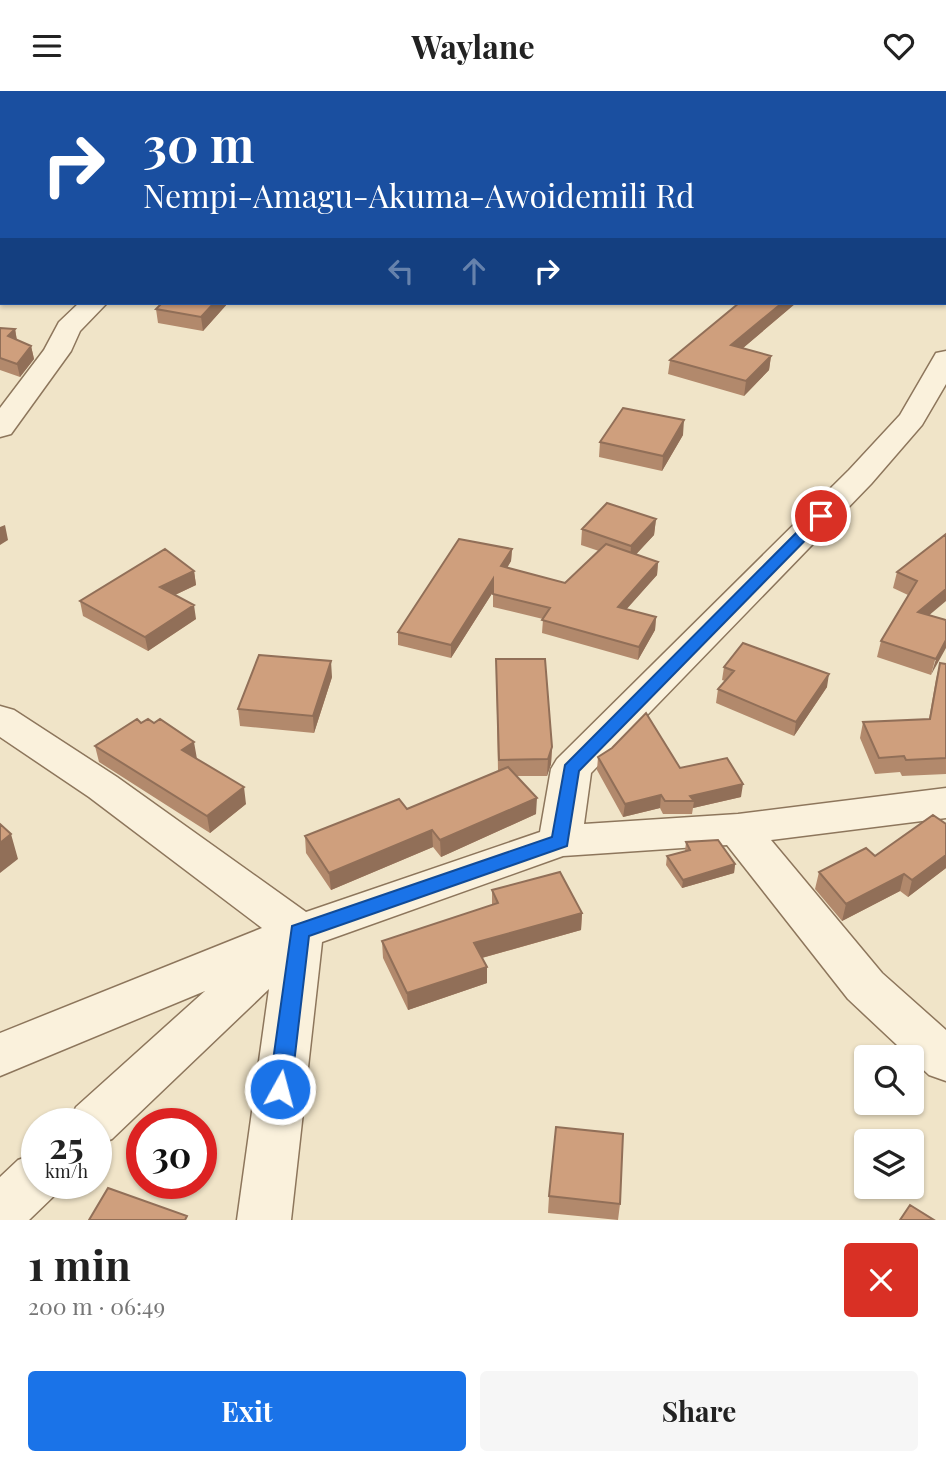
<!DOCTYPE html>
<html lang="en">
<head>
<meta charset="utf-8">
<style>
	:root { --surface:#fff; --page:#f6f6f6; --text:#222; --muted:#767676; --accent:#1a73e8 }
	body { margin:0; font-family:"Playfair Display",serif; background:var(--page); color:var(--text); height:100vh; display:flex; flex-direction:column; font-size:26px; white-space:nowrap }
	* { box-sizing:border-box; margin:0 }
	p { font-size:23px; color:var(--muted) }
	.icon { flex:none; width:38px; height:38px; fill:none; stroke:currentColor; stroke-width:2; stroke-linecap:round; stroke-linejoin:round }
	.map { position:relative; height:1129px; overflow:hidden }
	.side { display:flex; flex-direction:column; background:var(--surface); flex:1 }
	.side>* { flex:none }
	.guide { position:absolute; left:0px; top:0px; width:947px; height:214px; box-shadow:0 2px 5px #0004; background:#1a4fa0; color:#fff; overflow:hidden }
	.tools { position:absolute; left:854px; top:954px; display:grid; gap:14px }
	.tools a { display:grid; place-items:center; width:70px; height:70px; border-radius:7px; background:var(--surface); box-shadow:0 2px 5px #0004; font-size:35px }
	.speed { position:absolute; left:21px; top:1017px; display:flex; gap:14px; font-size:35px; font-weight:700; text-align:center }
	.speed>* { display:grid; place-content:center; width:91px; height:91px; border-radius:50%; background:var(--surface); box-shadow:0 2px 5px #0004; line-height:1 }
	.speed small { font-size:18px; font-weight:400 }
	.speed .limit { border:10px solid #d22; background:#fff; color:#111 }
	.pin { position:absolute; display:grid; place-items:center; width:60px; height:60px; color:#fff; margin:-30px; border:4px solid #fff; border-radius:50%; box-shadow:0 2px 7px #0007 }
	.me { position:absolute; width:77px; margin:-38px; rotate:7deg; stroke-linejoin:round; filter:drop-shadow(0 0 5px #0008) }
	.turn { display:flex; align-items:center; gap:24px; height:147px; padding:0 28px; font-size:32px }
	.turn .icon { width:91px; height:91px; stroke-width:2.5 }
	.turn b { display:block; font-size:49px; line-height:60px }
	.lanes { display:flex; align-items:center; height:66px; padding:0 28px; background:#0003; justify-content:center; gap:35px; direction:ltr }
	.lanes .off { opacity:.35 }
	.round { display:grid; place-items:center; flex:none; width:74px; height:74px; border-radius:7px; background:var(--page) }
	.headline { display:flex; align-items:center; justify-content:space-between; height:119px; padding:0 28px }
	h1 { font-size:42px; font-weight:700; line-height:52px }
	.cta { display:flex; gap:14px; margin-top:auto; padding:14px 28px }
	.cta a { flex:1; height:80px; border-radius:7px; background:var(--accent); color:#fff; font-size:28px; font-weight:700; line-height:80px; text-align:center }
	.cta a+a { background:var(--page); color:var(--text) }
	header { display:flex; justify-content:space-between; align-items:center; height:91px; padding:0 28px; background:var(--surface); font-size:32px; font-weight:700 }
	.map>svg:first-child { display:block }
</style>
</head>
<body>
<header><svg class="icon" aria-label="menu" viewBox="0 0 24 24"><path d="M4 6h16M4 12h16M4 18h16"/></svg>Waylane<svg class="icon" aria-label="heart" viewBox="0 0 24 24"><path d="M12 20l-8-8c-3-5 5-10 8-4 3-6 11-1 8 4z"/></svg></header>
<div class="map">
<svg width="946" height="1129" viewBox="0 0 946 1129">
	<rect width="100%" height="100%" fill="#f0e4c8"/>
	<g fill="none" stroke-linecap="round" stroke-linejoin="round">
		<defs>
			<path id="minor" d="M458,0h21l-22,2z
				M79,212h28l-27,28 -9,20 -60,83 -11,3v-29l44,-58 15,-28z
				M946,260v33l-24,41 -51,59 -280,289 -7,51 154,-10 208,-26v30l-175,22 111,133 64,57v51l-17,-6 -81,-76 -121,-154 -164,11 -241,86 -31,278h-54l32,-231 -157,150 -16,6v-22h-27l7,-16 129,-116 -205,85v-43l262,-105 -173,-131 -89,-60v-31l14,4 103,67 189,135 234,-80 11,-63 6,-10 292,-289 51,-55 36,-62z
				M37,1062v30h24l-5,11 -27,26h-29v-43l18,-17z"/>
		</defs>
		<use href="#minor" stroke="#8d765c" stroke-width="3"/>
		<use href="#minor" fill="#faf1dc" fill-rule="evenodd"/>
	</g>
	<path fill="#b2896c" d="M630,0h44l-3,2h-38z
		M2,159v27l-2,-1v-25z
		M228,212l-25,28 -45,-8 -2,-14z
		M739,212h57l-53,45 28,8 -2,14 -25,26 -76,-22 2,-14z
		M0,237l15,1 2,11 14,6 3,13 -14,18 -20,-7z
		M683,344l-21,36 -63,-14 1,-15z
		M656,428l-2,16 -18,19 22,8 -1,13 -31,34 30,8 -1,13 -17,30 -96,-27 1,-14 -50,-12v-15l-42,66 -53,-13v-13l114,-83 -1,12 -4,7 58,15 34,-32 -18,-6 1,-16z
		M946,443l-16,81 16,5 -15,55 -54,-18 4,-16 27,-46 -15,-7 4,-16z
		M194,480l2,14 -21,10 21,24 -48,32 -65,-35 -3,-15z
		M496,568l56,88 -1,17 -4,12h-30l19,38 -95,43 -8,-10 -102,43 -25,-37 -1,-17 102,-27 91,-38z
		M940,572l6,1v110l-44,2 -2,-4 -25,2 -15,-36 3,-16 66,-3 7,-40z
		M724,576l103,20 -33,49 -78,-33 2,-14 7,-8 -3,-1z
		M332,586l-18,56 -74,-7 -2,-17z
		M141,632l56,36 49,45 -36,29 -111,-71 -4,-16z
		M598,666l82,11 61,29 -48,11 -1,6h-29l-3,-6 -37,9 -26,-47z
		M946,733v44l-38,29 -8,-6 -58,30 -27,-32 4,-17 56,-16z
		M686,751l49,22 -1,9 -52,15 -16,-23 1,-9 18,-5z
		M492,799l90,23 -1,17 -99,28 5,9v16l-79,27 -25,-52 -1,-17 110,-36z
		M549,1105l71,8 -2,16 -70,-7z"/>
	<path fill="#916f58" d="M656,0h18l-3,2h-18z
		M214,212h14l-25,28 -2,-14z
		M782,212h14l-66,56 1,-14z
		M15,238l2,13 -9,-6z
		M31,255l3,13 -14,18 -3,-13z
		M771,265l-2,14 -25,26 2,-15z
		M684,329l-1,15 -21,36 1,-15z
		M656,428l-2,16 -24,26 1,-15z
		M5,434l3,15 -8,5v-18z
		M512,458l-1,12 -11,18 1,-13z
		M658,471l-1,13 -40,45 1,-13z
		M194,480l2,14 -34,16 -2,-14z
		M493,488v13l-42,66v-13z
		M946,498v12l-32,27 4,-16z
		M194,514l2,14 -48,32 -3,-14z
		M656,526l-1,13 -17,30 1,-13z
		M946,549v8l-15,27 5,-16z
		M331,570l1,16 -18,56 -1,-17z
		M829,583l-2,13 -33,49 2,-14z
		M194,651l3,17 -15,-9z
		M552,656l-1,17 -4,12 1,-17z
		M743,693l-2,13 -48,11 1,-7 -4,-5z
		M244,696l2,17 -36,29 -3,-17z
		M661,704l-1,13 -37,9 2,-13z
		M537,707l-1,16 -95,43 -1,-17z
		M432,739l1,17 -102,43 -2,-17z
		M11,743l7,25 -18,14v-30z
		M946,764v13l-38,29 4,-17z
		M735,773l-1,9 -52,15 1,-8z
		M904,783l-4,17 -58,30 4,-17z
		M582,822l-1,17 -107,30v-17z
		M487,876v16l-79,27 -1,-17z"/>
	<path fill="#cf9f7d" stroke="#916f58" stroke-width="2" d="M227,0h11l16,2h-29z
		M2,159v15l-2,-1v-13z
		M162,212h52l-13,14 -45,-8z
		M739,212h43l-51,42 40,11 -25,25 -76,-21z
		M0,237l15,1 -7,7 23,10 -14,18 -17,-6z
		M623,317l61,12 -21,36 -63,-14z
		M607,412l49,16 -25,27 -49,-17z
		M946,443v55l-28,23 28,8v20l-10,19 -55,-18 36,-60 -20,-9z
		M459,448l53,10 -11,17 64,17 41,-39 52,18 -40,45 38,10 -17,30 -97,-27 8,-12 -57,-14v-15l-42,66 -53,-13z
		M165,458l29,22 -34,16 34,18 -49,32 -65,-36z
		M743,552l86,31 -33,48 -78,-33 16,-18 -10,-4z
		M259,564l72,6 -18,55 -75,-7z
		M496,568h49l7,88 -4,12 -49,1z
		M940,572l6,1v94l-40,2 -2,-4 -25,2 -16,-36 67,-3z
		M646,622l34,55 47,-10 16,26 -53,12 4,5h-29l-4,-6 -36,9 -27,-47 14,-9z
		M137,628l4,4 7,-4 6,4 6,-4 34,23 -12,8 62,37 -37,29 -112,-70z
		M508,676l29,31 -97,42 -8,-10 -103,43 -24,-37 94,-37 8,10z
		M933,724l13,9v31l-34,25 -8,-6 -58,30 -27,-32 47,-24 9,8z
		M0,733l11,10 -11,9z
		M718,749l17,24 -52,16 -16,-24 23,-6 -4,-8z
		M560,781l22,41 -108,30 13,24 -80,26 -25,-52 116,-38 -6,-13z
		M556,1036l67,7 -3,70 -71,-8z
		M108,1097l79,28 -2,4h-96z
		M910,1114l24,15h-34z"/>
	<path fill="#1a73e8" stroke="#114b97" stroke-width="2" d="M821,421l5,1v6l-247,252 -12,75 -258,90 -18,153 -3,7 -8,2 -8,-2 -3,-7 23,-163 260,-89 13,-72 251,-252z"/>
</svg>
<div class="tools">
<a><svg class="icon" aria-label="search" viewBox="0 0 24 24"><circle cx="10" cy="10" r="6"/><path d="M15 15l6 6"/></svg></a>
<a><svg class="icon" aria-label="layers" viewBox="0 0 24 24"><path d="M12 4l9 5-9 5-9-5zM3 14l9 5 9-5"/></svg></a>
</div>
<div class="speed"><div>25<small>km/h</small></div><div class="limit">30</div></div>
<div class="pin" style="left:821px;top:425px;background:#d93025"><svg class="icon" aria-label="arrive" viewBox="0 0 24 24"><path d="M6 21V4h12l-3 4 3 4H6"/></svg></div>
<svg class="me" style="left:280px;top:998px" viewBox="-20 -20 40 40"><circle r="17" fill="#1a73e8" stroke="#fff" stroke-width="3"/><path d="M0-11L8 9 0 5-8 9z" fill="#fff"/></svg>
<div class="guide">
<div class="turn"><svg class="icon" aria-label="right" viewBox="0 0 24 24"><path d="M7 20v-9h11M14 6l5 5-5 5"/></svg><div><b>30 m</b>Nempi-Amagu-Akuma-Awoidemili Rd</div></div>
<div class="lanes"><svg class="icon off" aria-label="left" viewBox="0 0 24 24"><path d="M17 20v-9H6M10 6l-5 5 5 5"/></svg><svg class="icon off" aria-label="ahead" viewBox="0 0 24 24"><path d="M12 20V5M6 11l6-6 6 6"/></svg><svg class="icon" aria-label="right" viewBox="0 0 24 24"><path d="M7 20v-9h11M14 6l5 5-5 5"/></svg></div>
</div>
</div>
<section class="side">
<div class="headline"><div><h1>1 min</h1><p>200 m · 06:49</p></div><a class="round" style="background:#d93025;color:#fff"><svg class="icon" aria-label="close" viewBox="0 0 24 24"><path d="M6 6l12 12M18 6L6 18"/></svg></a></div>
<div class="cta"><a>Exit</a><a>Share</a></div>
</section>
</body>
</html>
